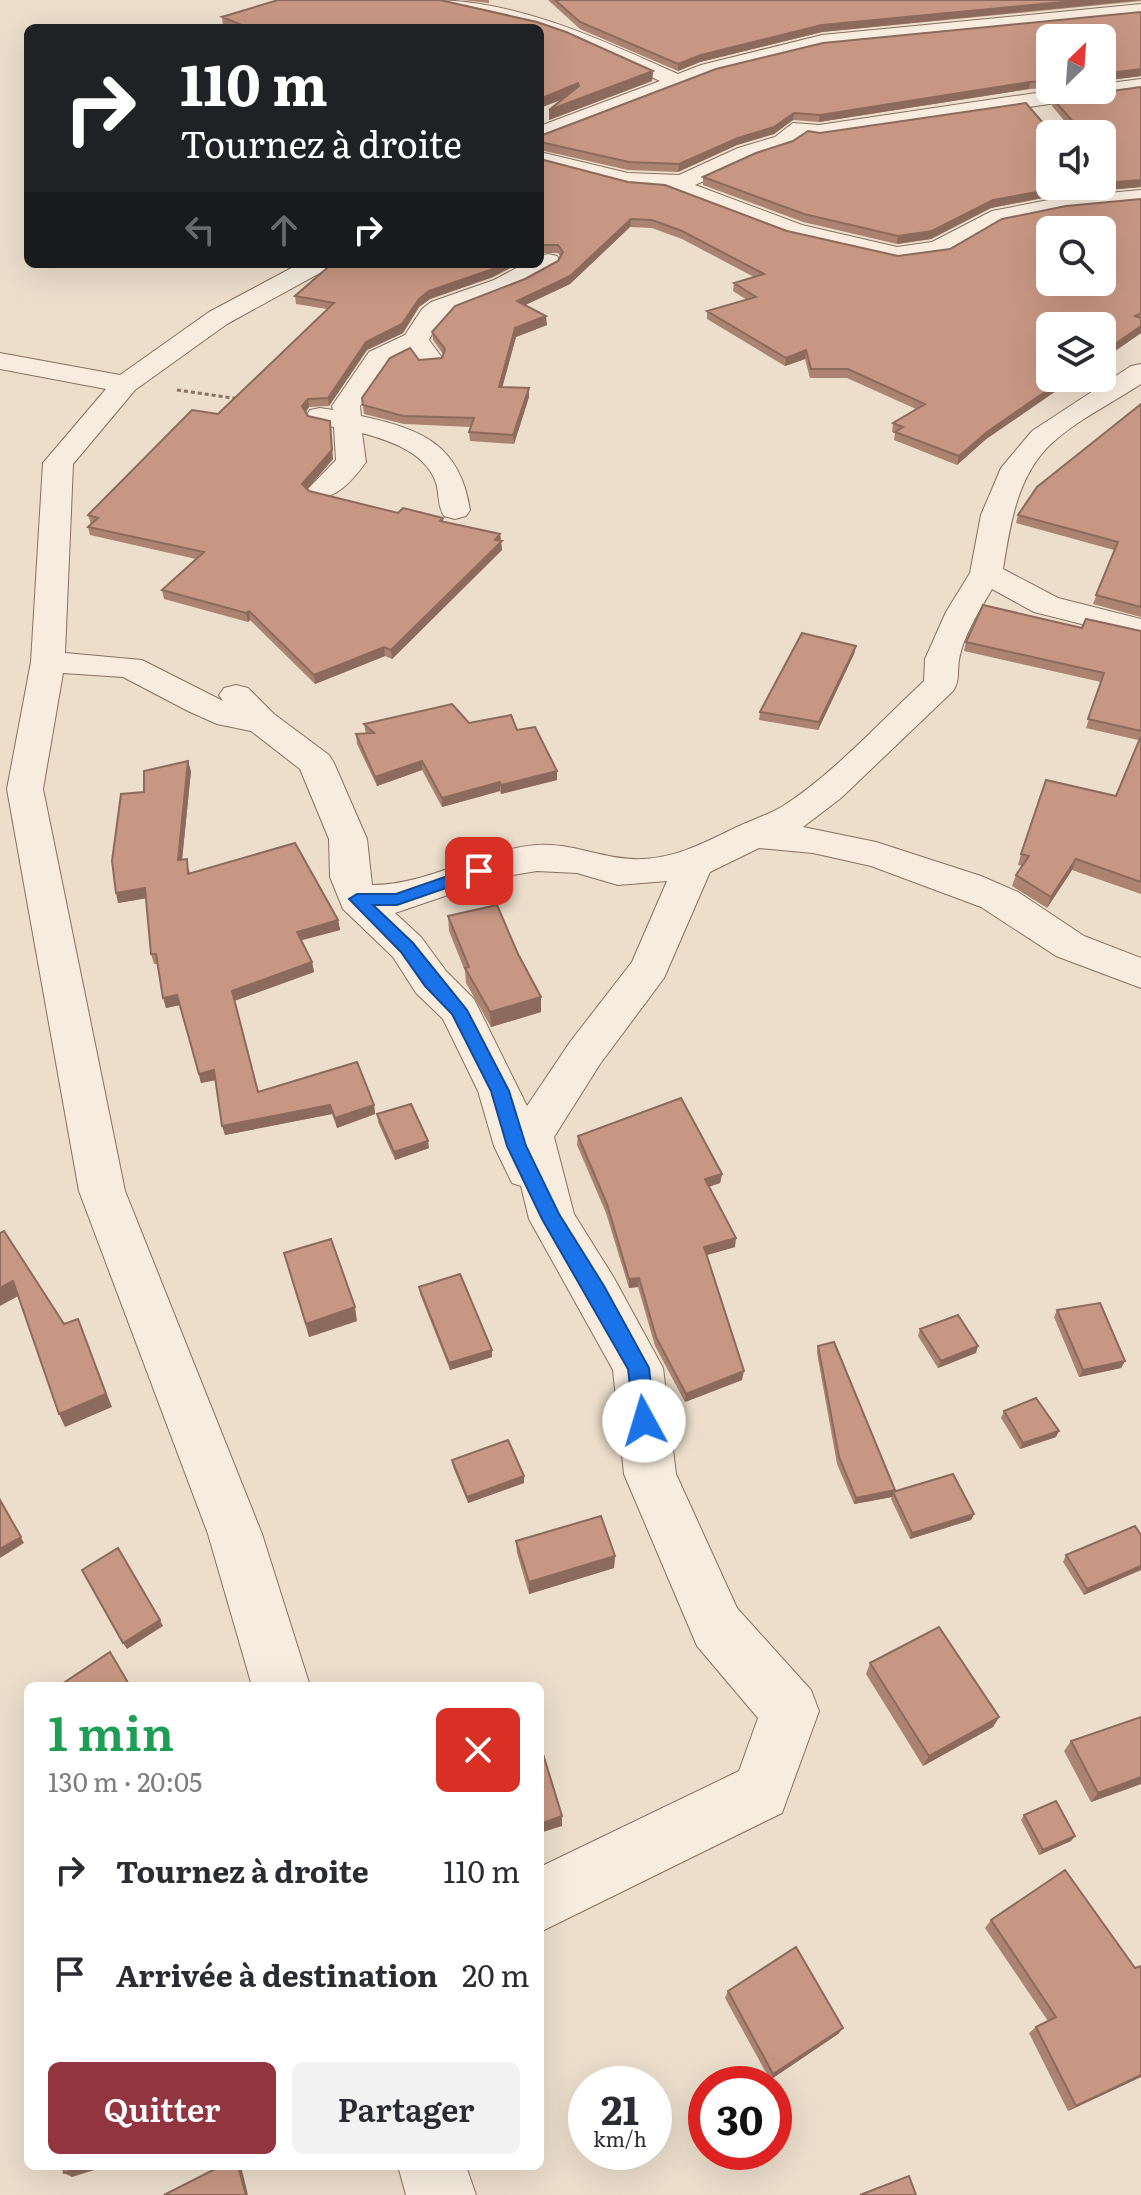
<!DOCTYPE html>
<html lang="fr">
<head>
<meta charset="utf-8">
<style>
	:root { --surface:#fff; --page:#f2f2f3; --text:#2b2b33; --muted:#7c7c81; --accent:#933441 }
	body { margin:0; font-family:Literata,serif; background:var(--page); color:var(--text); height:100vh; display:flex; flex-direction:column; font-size:30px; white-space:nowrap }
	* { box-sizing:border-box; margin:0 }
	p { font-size:26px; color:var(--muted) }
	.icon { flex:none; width:44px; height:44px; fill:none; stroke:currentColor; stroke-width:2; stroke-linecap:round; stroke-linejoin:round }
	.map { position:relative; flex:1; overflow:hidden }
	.drawer { position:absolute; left:24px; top:1682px; width:520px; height:488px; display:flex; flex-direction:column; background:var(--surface); border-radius:12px; box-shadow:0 8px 32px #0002 }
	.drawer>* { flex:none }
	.banner { position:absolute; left:24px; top:24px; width:520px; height:244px; border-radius:12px; box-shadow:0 8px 32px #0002; background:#202124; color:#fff; overflow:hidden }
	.needle { width:52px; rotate:25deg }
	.buttons { position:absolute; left:1036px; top:24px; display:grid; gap:16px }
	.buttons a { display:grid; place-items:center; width:80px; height:80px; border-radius:12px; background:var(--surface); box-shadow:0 8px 32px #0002; font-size:40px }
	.speed { position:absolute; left:568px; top:2066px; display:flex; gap:16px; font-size:40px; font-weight:700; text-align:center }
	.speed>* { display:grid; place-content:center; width:104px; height:104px; border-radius:50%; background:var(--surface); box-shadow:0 8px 32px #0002; line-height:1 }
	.speed small { font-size:20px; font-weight:400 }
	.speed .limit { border:12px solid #d22; background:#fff; color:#111 }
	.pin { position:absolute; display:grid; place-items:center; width:68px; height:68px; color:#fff; margin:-34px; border-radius:16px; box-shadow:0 4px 12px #0006 }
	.me { position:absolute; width:88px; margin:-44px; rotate:354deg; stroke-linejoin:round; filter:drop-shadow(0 0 6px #0008) }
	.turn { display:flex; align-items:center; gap:28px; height:168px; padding:0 24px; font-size:36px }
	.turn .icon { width:104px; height:104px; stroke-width:2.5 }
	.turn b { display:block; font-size:56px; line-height:68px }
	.lanes { display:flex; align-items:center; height:76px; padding:0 24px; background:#0003; justify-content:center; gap:40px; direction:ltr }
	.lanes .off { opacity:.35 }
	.round { display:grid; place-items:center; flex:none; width:84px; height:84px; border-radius:12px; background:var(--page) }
	.headline { display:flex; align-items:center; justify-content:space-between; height:136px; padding:0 24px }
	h1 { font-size:48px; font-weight:600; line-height:60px; color:#1e9e55 }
	.button { display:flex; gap:16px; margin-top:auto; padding:16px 24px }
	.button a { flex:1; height:92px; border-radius:12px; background:var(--accent); color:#fff; font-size:32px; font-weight:600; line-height:92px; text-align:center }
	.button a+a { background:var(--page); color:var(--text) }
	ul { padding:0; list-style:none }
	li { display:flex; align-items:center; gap:24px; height:104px; padding:0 24px }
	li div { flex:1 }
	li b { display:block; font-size:30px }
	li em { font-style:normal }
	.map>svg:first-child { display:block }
</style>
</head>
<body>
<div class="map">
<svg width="1141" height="2195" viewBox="0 0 1141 2195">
	<rect width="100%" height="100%" fill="#ecdecb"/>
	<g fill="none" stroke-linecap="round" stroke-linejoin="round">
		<defs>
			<path id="minor" d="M431,0c86,0 169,39 247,74l23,-9 121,-30 319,-31v12l-319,31 -107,26 -175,68v-15l120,-45 -93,-43 -27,-7v-3h-12l-95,-24z
				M1141,79v12l-322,46 -13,-2 -15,11 -37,12 -59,27 107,40 95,22 35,-5 60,-31 72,-14 77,-7v14l-77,7 -65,13 -52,30 -50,7 -110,-25 -122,-46 -37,-3 -88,-21v-14l88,21 51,2 59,-27 37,-11 18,-14 26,2 237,-35h46v-6z
				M548,254l9,2 3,5 -3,5c-16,8 -29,18 -45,24 -33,13 -67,14 -83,50l14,19 -3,6h-20l-8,-13 -23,12 -29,42 1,10c60,13 99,28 109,94l-4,6 -11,3 -11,-3c-6,-9 -5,-19 -7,-30 -9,-33 -46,-45 -75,-53l4,29c-13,18 -32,41 -56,35l-4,-6 30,-31 -2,-33 -24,-5 -4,-6 4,-6 10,-2 13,2 -1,-4 37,-54 36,-17 17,-26 9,-7 63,-22 30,-16h16v-8z
				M299,264h31l-3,5 -100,55 -92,66 -62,74 -8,189 77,7 81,41 -4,-6 5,-7 12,-3 12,3 26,26 55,41 5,8 33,76 5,46c56,0 107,-35 164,-40 37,-3 70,16 107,14 37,-2 64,-18 96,-33 15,-7 31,-12 44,-20 49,-31 98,-85 141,-125l1,-22 21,-47 24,-39 11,-58 20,-47 31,-37 99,-65 10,-2v20c-29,19 -64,36 -89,59 -35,32 -42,82 -49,126l55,29 83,21v20l-107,-27 -42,-23c-12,21 -29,47 -33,71 -2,12 1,21 -6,31l-112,107 -38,29 73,15 105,34 37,16 66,44 57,22v30l-85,-32 -75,-49 -110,-41 -58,-13 -54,-5 -49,24 -46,106 -64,86 -46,73 20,77 40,64 49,90 13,106 61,134 74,82 8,21 -37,102 -242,119v-65l199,-96 19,-53 -61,-72 -73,-172 -11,-104 -84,-151 -8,-33 -9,-3 -18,-37 -16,-55 -35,-72 -27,-26 -23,-36 -50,-48 -13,-32 -1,-38 -29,-70 -49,-38 -34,-7 -29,-13 -65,-34 -60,-4 -20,116 82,402 137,343 48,152h-58l-44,-152 -129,-343 -72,-402 24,-127 12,-199 63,-74 -106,-20v-16l120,22 89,-63zM537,871l40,2 41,12 49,-4 -35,81 -62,80 -43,64 -53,-107 -28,-28 -25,-34 -26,-24 106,-36z
				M398,2166h68l10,29h-70z"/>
		</defs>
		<use href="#minor" stroke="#887060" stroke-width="2"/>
		<path stroke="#887060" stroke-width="3" stroke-dasharray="4 3" stroke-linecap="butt" d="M177,390l62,9"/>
		<use href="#minor" fill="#f7ecde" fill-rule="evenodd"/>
	</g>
	<path fill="#ac8271" d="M278,0h162l97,22 29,10 87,39 -1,10 -103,39v-10l14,-11 -23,9v-80h-312l-5,-2 -1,-9z
		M462,0h27v3z
		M548,0h593v1l-319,31 -122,30 -22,9 -98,-42z
		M1141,12v64l-39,5v-43h-52v50l-21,1 -210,33 -26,-2 -19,14 -37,11 -59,27 -50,-2 -88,-20v-14z
		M1141,87v100l-78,7 -72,14 -60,31 -34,5 -94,-22 -100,-37v-8l117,-44 252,-3 -20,-24 1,-7z
		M540,159l247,72 111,25 52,-7 191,-50v134l-39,27v-34l-117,114 -28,25 -63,-25 1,-7 -3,-1 1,-9 23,-14 -69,-31h-37l-5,-19 -20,7 -78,-47v-8l40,-11 -14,-9 1,-8 20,-6 -72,-38 -30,-11 -22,-1 -60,57 -45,21 22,20 -31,12 -14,50 27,10 -15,47 -44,-3 -1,-9 2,-5 -67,-3 -40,-10 -2,-16 57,-38 23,-2 1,-4 -10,-14 -1,-8 126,-71 2,-5 -2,-3h-18z
		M493,277l-63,22 -11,8 -16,26 -36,17 -38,56 -20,1 -3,5 27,47 -26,30 2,2 89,22 45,5v4l57,12 2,16 -110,109 -7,-3 -70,28 -65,-64 -2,2 -84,-23 -2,-9 34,-31 -106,-24 -2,-8 3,-3 -3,-9 130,-101 109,-105 -31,-5 -1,-8z
		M1141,404v213l-48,-13 21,-54 -98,-27 2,-8z
		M1082,628l59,3v263l-69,-24 -25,38 -35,-22 4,-11 6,-9 -4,-1 3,-11 95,-58 25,-60 -3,4 -52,-12 15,-46 -137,-31 2,-9z
		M856,646l-2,8 -36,76 -59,-10 1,-8z
		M469,723l48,7 40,50 -56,14 -1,-3 -58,16 -20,-37 -45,16 -20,-42 -1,-10h10l-2,-10z
		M191,771l-9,89 7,9 1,5 148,46 2,10 -39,10 11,22 2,10 -80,29 24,91 116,13 1,9 -38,14 -5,-14 -107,21 -10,-55 -14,3 -21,-78 -14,3 -9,-44h-3l-3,-10 -5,-56 -28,5 26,-111z
		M448,916l93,96 -50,15 -25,-44 -1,-12 -16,-40z
		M377,1114l52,34 -34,12 -17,-38z
		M578,1136l144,38 -2,9 -11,4 26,60 -28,8 35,125 -57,22 -30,-56 -17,-59 -9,1 -23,-75 -29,-68z
		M284,1253l73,68 -48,16z
		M419,1287l73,63v7l-42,13 -30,-76z
		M1057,1310l68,51 -4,7 -42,9 -25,-60z
		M920,1329l56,24 -38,15 -20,-32z
		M818,1346l77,144v2l79,22 -3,6 -61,19 -19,-40 1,-2 -38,7 -17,-40 -20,-111z
		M1004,1411l52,26 -36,12 -19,-31z
		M452,1460l72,23 -56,20 -15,-36z
		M1141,1535l-57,60 -21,-33 3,-7z
		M516,1541l99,15 -1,12 -85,26 -12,-41z
		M870,1663l129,54 -6,10 -70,39 -57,-92z
		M1141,1717v67l-50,18 -27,-51 7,-10z
		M1024,1815l51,21 -4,5 -32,14 -18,-35z
		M991,1920l144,48 6,-2v111l-73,34 -39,-78 7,-6 12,-6 -63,-93z
		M728,1991l115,37 -5,6 -68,46 -45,-82z"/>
	<path fill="#8c6a5c" d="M1083,0h58l-319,32 -122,30 -22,9v-7l23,-9 121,-30z
		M1141,69v7l-39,5 1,-7z
		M653,71l-1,10 -103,39v-10z
		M1030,82l-1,7 -210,33 1,-7z
		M578,83v10l-38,15v-9z
		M794,113l-1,7 -19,14 -37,11 -59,27 1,-8z
		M1141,180v7l-78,7 -72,14 -60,31 -34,5 1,-8 95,-36 72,-14h37v-3z
		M631,219l-1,8 -60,57 -53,25v-8z
		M502,264h16l-25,13 -63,22 -11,8 -16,26 -36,17 -38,56 -1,-8 38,-56 63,-51z
		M546,316l1,9 -31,12 -16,59 -1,-9 16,-59z
		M1141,326v7l-39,27v-7z
		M806,350l-1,9 -20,7 1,-8z
		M1065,378h10l-90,62 -28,25 2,-9 28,-24z
		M529,388v9l-15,47 -1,-9z
		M308,399l1,8 -5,7 -2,-8z
		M330,421l3,38 -29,34 -2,-9z
		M500,534l2,16 -110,109 -1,-9z
		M249,611l1,9 -2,2 -2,-9z
		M856,646l-2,8 -36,76 1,-8z
		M384,647l1,9 -70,28 -1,-9z
		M188,761l3,10 -10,99 -3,-10z
		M422,761v9l-45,16 -2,-9z
		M557,771v9l-56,14v-9z
		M500,782v9l-58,16v-9z
		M1076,859l-4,11 -25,38 4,-11z
		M145,888l3,10 -30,5 -2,-10z
		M338,920l2,10 -41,11 -2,-9z
		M312,962l2,10 -80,29 -2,-10z
		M177,995l3,10 -14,3 -3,-10z
		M541,997v15l-50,15 -1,-15z
		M214,1070l2,10 -15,3 -2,-9z
		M330,1105l2,9 -107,21 -3,-9z
		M374,1105l1,9 -38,14 -2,-10z
		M428,1141l1,7 -34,12 -1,-8z
		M722,1174l-2,9 -16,5 1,-9z
		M736,1238l-1,9 -32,9 1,-9z
		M639,1278l-1,9 -9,1v-9z
		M13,1281l7,14 -20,11v-18z
		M355,1307l2,14 -48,16 -3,-13z
		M78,1319l34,88 -47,20 -6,-13z
		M978,1346l-2,7 -38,15 3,-7z
		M492,1350v7l-42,13 -1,-7z
		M1125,1361l-4,7 -42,9 4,-7z
		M744,1371l-2,9 -57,22 1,-8z
		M1059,1431l-3,6 -36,12 3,-6z
		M524,1476v7l-56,20 -1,-6z
		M895,1490l-3,7 -38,7 2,-6z
		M0,1499l24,44 -24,15z
		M974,1514l-3,6 -61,19 2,-6z
		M615,1556l-1,12 -85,26v-12z
		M1141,1566v4l-57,25 3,-6z
		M160,1620l3,6 -36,23 -4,-6z
		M999,1717l-6,10 -70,39 6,-10z
		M1141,1777v7l-50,18 7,-9z
		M562,1816v10l-22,7v-9z
		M1075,1836l-4,5 -32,14 4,-5z
		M843,2028l-5,6 -68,46 3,-6z
		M1141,2075v2l-73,34 8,-5z
		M84,2166h23l-35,11 -8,-4z
		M238,2166h3l7,29h-2z"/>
	<path fill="#c89783" stroke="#8c6a5c" stroke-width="2" fill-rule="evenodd" d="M278,0h162l97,22 29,10 87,39 -104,39 30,-24 -1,-3 -38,16v-71h-309l11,-3 -20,-8z
		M555,0h528l-261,25 -121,30 -23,9 -98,-42z
		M1141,12v57l-38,5 -1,3v-39h-52v43l-20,1 -210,33 -26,-2 -20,14 -36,11 -59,26 -50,-2 -89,-20v-6l176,-67 107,-26z
		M1141,87v93l-39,3v-49h-52v52h19l-76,14 -61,31 -34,5 -94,-22 -101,-37 53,-24 37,-12 15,-10 12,2 206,-30 23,27h25l2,-5 -23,-26z
		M540,159l88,23 37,3 122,46 111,25 52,-7 52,-30 64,-13 75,-7v114l-6,3 6,2v8l-39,27v-27h-52v52h15l-78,54 -28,24 -64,-24 8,-5 -10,-4 32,-19 -77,-35h-37l-5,-19 -20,8 -79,-47 49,-14 -22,-14 30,-9 -82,-43 -30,-11 -21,-1 -61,57 -53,25 29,15 -31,12 -16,59 30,1 -16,47 -44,-3 5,-14 -71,-2 -40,-11 -1,-7 28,-40 20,-10 9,12 23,-2 3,-9 -13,-17 23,-26 70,-27 33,-18 5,-9 -5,-7h-18zM1050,230h52v52h-52z
		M334,264h168l-9,5 -64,22 -10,8 -17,25 -36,18 -38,56 -20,1 -6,7 6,10 22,5 2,29 -30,34 7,7 89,22 5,-5 40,10 -3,3 60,13 -5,6 7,1 -111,109 -7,-3 -70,28 -65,-64 -3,2 -84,-23 42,-38 -116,-25 10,-9 -10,-3 104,-105 26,4 116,-111 -39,-7 32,-28z
		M1141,404v203l-45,-12 22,-53 -100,-27 19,-28z
		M983,605l99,23 4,-9 55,12v100l-53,-12 16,-46 -138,-31z
		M802,633l54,13 -37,76 -59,-10z
		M452,704l17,19 42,-8 6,15 18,-3 22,44 -56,14 -1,-3 -58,16 -20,-37 -47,16 -19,-43 18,-1 -10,-9z
		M1141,736v146l-65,-23 -25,38 -35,-22 13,-19 -8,-2 25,-74 70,16z
		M188,761l-10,99 9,-1 1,15 107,-31 43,77 -41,12 15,30 -80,29 26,101 99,-30 17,43 -39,13 -5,-13 -108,21 -8,-56 -15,4 -22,-79 -14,3 -7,-44h-5l-6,-66 -29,5 -4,-32 9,-67 23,-2v-21z
		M497,905l21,49 23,43 -51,15 -25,-44 4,-1 -21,-51z
		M681,1098l41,76 -17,5 31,59 -32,9 40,124 -58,23 -30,-57 -17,-59 -10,1 -22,-75 -29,-68z
		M411,1104l17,37 -34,11 -17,-38z
		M4,1231l60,93 14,-5 28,75 -47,20 -46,-133 -13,7v-55z
		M331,1239l24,68 -49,17 -22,-71z
		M460,1274l32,76 -43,13 -30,-76z
		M1100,1303l25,58 -42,9 -26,-60z
		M958,1315l20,31 -37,15 -21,-32z
		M834,1342l61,148 -39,8 -17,-41 -21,-111z
		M1036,1398l23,33 -36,12 -19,-32z
		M508,1440l16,36 -57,21 -15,-37z
		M953,1474l21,40 -62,19 -19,-41z
		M0,1500l21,37 -21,12z
		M601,1516l14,40 -86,26 -13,-41z
		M1135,1526l6,9v31l-54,23 -21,-34z
		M118,1548l42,72 -37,23 -41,-73z
		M939,1627l60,90 -70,39 -59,-93z
		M110,1652l20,34h-71z
		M1141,1717v60l-43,16 -27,-52z
		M540,1744l22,72 -22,8z
		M1056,1801l19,35 -32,14 -19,-35z
		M1065,1870l70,98 6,-2v109l-65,31 -40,-79 20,-10 -65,-97z
		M796,1947l47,81 -70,46 -45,-83z
		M63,2166h21l-20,7z
		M221,2166h17l8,29h-82z
		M909,2176l7,19h-56z"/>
	<path fill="#1a73e8" stroke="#114b97" stroke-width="2" d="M479,865l8,6 -3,4 -87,30h-24l40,38 54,67 42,81 17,55 33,68 45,72 45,82 6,53 -3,7 -8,3 -7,-3 -3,-7 -6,-52 -86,-150 -35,-73 -16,-55 -39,-77 -27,-28 -24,-34 -52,-53 8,-5h39z"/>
</svg>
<div class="buttons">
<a><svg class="needle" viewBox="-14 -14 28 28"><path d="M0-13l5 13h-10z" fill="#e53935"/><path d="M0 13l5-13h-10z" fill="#7c7c81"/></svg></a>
<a><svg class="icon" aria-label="sound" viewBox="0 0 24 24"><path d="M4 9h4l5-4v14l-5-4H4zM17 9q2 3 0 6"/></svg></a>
<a><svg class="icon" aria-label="search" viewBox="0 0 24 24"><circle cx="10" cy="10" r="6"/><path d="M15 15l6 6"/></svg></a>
<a><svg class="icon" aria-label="layers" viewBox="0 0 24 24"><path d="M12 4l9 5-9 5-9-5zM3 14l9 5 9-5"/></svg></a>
</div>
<div class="speed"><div>21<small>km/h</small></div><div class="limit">30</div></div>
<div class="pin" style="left:479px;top:871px;background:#d93025"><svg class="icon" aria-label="arrive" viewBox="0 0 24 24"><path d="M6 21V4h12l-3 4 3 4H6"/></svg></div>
<svg class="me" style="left:644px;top:1421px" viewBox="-20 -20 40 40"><circle r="19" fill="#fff"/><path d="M0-13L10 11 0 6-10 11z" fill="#1a73e8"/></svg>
<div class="banner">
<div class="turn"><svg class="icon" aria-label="right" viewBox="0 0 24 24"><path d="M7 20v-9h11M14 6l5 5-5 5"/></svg><div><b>110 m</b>Tournez à droite</div></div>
<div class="lanes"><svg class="icon off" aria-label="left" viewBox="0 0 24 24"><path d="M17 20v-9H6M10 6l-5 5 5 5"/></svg><svg class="icon off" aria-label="ahead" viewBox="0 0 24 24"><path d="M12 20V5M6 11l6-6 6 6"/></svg><svg class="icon" aria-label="right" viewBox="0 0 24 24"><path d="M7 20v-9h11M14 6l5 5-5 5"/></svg></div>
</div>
<section class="drawer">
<div class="headline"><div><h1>1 min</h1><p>130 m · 20:05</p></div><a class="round" style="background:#d93025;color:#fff"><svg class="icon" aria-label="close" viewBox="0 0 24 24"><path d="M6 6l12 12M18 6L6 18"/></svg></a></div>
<ul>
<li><svg class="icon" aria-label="right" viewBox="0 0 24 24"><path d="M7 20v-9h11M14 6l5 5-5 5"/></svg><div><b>Tournez à droite</b></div><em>110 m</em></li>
<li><svg class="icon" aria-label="arrive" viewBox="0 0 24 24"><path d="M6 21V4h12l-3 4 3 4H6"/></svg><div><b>Arrivée à destination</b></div><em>20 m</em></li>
</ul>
<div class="button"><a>Quitter</a><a>Partager</a></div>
</section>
</div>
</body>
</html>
